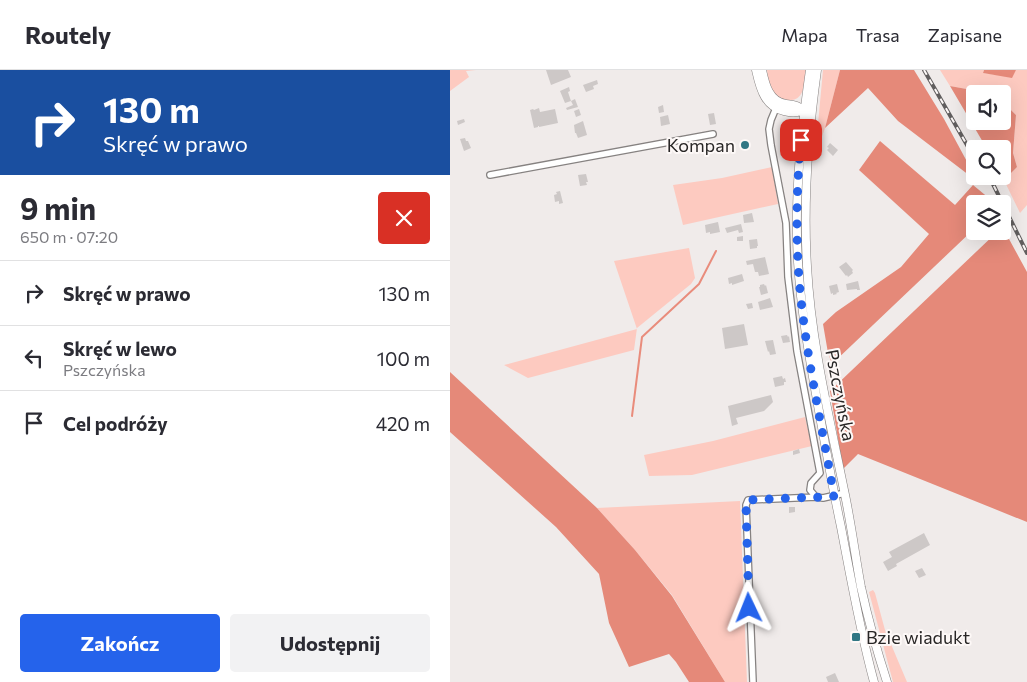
<!DOCTYPE html>
<html lang="pl">
<head>
<meta charset="utf-8">
<style>
	:root { --surface:#fff; --page:#f2f2f3; --text:#2b2b33; --muted:#7c7c81; --line:#e1e1e2; --accent:#2563eb }
	body { margin:0; font-family:Commissioner,sans-serif; background:var(--page); color:var(--text); height:100vh; display:flex; flex-direction:column; font-size:19px; white-space:nowrap }
	* { box-sizing:border-box; margin:0 }
	p { font-size:16px; color:var(--muted) }
	.icon { flex:none; width:28px; height:28px; fill:none; stroke:currentColor; stroke-width:2; stroke-linecap:round; stroke-linejoin:round }
	.map { position:relative; flex:1; overflow:hidden }
	.sheet { display:flex; flex-direction:column; background:var(--surface); width:450px }
	.sheet>* { flex:none }
	.guide { background:#1a4fa0; color:#fff; overflow:hidden }
	.fabs { position:absolute; left:516px; top:15px; display:grid; gap:10px }
	.fabs a { display:grid; place-items:center; width:45px; height:45px; border-radius:5px; background:var(--surface); box-shadow:0 5px 20px #0002; font-size:25px }
	.pin { position:absolute; display:grid; place-items:center; width:42px; height:42px; color:#fff; margin:-21px; border-radius:10px; box-shadow:0 2px 8px #0006 }
	.me { position:absolute; width:55px; margin:-28px; rotate:358deg; stroke-linejoin:round; filter:drop-shadow(0 0 4px #0008) }
	.turn { display:flex; align-items:center; gap:18px; height:105px; padding:0 20px; font-size:22px }
	.turn .icon { width:65px; height:65px; stroke-width:2.5 }
	.turn b { display:block; font-size:35px; line-height:42px }
	.round { display:grid; place-items:center; flex:none; width:52px; height:52px; border-radius:5px; background:var(--page) }
	.headline { display:flex; align-items:center; justify-content:space-between; height:85px; padding:0 20px }
	h1 { font-size:30px; font-weight:700; line-height:38px }
	.button { display:flex; gap:10px; margin-top:auto; padding:10px 20px }
	.button a { flex:1; height:58px; border-radius:5px; background:var(--accent); color:#fff; font-size:20px; font-weight:700; line-height:58px; text-align:center }
	.button a+a { background:var(--page); color:var(--text) }
	ul { padding:0; list-style:none }
	li { display:flex; align-items:center; gap:15px; height:65px; padding:0 20px; border-top:1px solid var(--line) }
	li div { flex:1 }
	li b { display:block; font-size:19px }
	li em { font-style:normal }
	header { display:flex; align-items:center; gap:30px; box-sizing:border-box; height:70px; padding:0 25px; background:var(--surface); border-bottom:1px solid var(--line) }
	header strong { font-size:24px }
	nav { display:flex; gap:28px; margin-inline-start:auto; font-size:18px }
	main { display:flex; flex:1; min-height:0 }
	.map>svg:first-child { display:block }
</style>
</head>
<body>
<header>
<strong>Routely</strong>
<nav><a>Mapa</a><a>Trasa</a><a>Zapisane</a></nav>
</header>
<main>
<section class="sheet">
<div class="guide">
<div class="turn"><svg class="icon" aria-label="right" viewBox="0 0 24 24"><path d="M7 20v-9h11M14 6l5 5-5 5"/></svg><div><b>130 m</b>Skręć w prawo</div></div>
</div>
<div class="headline"><div><h1>9 min</h1><p>650 m · 07:20</p></div><a class="round" style="background:#d93025;color:#fff"><svg class="icon" aria-label="close" viewBox="0 0 24 24"><path d="M6 6l12 12M18 6L6 18"/></svg></a></div>
<ul>
<li><svg class="icon" aria-label="right" viewBox="0 0 24 24"><path d="M7 20v-9h11M14 6l5 5-5 5"/></svg><div><b>Skręć w prawo</b></div><em>130 m</em></li>
<li><svg class="icon" aria-label="left" viewBox="0 0 24 24"><path d="M17 20v-9H6M10 6l-5 5 5 5"/></svg><div><b>Skręć w lewo</b><p>Pszczyńska</p></div><em>100 m</em></li>
<li><svg class="icon" aria-label="arrive" viewBox="0 0 24 24"><path d="M6 21V4h12l-3 4 3 4H6"/></svg><div><b>Cel podróży</b></div><em>420 m</em></li>
</ul>
<div class="button"><a>Zakończ</a><a>Udostępnij</a></div>
</section>
<div class="map">
<svg width="577" height="612" viewBox="0 0 577 612">
	<rect width="100%" height="100%" fill="#f0ebea"/>
	<path fill="#fdcac0" d="M0,0h26l-10,1 3,6 -19,14z
		M317,0h39c-1,7 -1,18 -5,24 -6,11 -25,6 -30,-4 -3,-6 -3,-14 -4,-20z
		M373,0h17l-15,58 -10,28z
		M490,0h44l-1,3 28,4 5,-7h11v135l-7,8 -16,-33 13,-13 -4,-14 3,-38 -13,-13 -1,-8h-8l-44,-8z
		M322,97l6,37 -95,21 -10,-40 49,-7z
		M239,178l6,30 -4,6 -54,44 -3,22 -106,28 -24,-13 133,-36 -23,-68z
		M355,347l7,29 -120,29 -43,1 -5,-21 69,-14z
		M290,431l7,181h-22l-53,-87 -37,-45 -38,-42z
		M423,520l2,3 10,37 22,52h-14l-24,-90z"/>
	<path fill="#e58979" d="M390,0h74l30,49 34,63 -80,-61 -30,-33 -43,40z
		M534,0h32l-4,8 -29,-5z
		M500,16l44,8h-19v27h27l1,-19 13,13 -3,38 4,14 -13,13 -2,-4v-27h-15z
		M430,71l75,64 18,-20 17,14 2,5h-17v24l-143,136 -4,-11 -5,-29 13,-12 65,-45 28,-33 -70,-64z
		M553,158l24,44v250l-169,-68 -15,15 -13,-78 168,-160h4z
		M0,302l147,136 38,42 37,46 53,86h-36l-13,-20 -7,-8 -40,13 -20,-44 -10,-49 -43,-47 -106,-95z"/>
	<g fill="none" stroke-linecap="round" stroke-linejoin="round">
		<path stroke="#e98c7c" stroke-width="2" d="M182,346l10,-79 57,-53 17,-33"/>
	</g>
	<path fill="#cdc8c7" d="M97,0h21l3,7 -20,8 -5,-15z
		M147,10l1,4 -5,2 1,3 -8,3 -3,-7z
		M119,17l1,4 -2,1 3,9 -6,2 -5,-12z
		M125,29l3,8 -11,3 -1,-2 7,-3 -2,-4z
		M213,35l1,7 -5,1 -1,-6z
		M89,38l1,4 15,-3 3,14 -19,4v-1h-1v1l-4,1 -4,-18 3,-1 1,1z
		M129,39l2,6 -5,2 -2,-6z
		M264,43l2,11 -6,1 -2,-11z
		M218,45l2,9 -9,2 -1,-9z
		M14,49l1,3 -7,3 -1,-4z
		M133,51l4,14 -9,3 -2,-5h-1l-1,-8z
		M15,68l1,3h2l3,7 -7,3 -4,-12z
		M380,73l8,7 -5,6 -6,-6 2,-2 -2,-1z
		M136,104l2,8h-2l1,3 -7,1 -2,-11z
		M110,121l3,12 -4,1v-3l-4,1 -1,-7 3,-1 -1,-2z
		M302,143l2,9 -10,1 -1,-8z
		M268,152l2,10 -10,2v-2l-4,1 -1,-8z
		M291,154l2,8 -4,1 -1,-3 -11,3 -2,-5z
		M293,166v5h-6v-4z
		M307,169l1,7h-1v2l-7,1 -1,-9z
		M315,187l4,17 -10,2 -1,-4h-3l-2,-8 -6,1 -1,-4z
		M396,192l7,8 -1,1 1,2 -5,4 -1,-2 -1,1 -7,-9z
		M292,204l2,7 -12,4v-2l-3,1 -1,-6z
		M408,211l2,9h-3v-1l-10,1 -1,-6z
		M314,214l1,2 1,-1 2,8 -7,2 -2,-8h1v-2z
		M387,214l2,8 -3,1 1,1 -4,1v-2l-2,1 -2,-8z
		M320,228l3,9 -13,3 -2,-8z
		M302,233l1,5 -5,1 -2,-5z
		M294,254l4,21 -23,4 -3,-21z
		M337,265l1,2 1,-1 1,6 -7,1 -2,-7z
		M323,270l3,14 -6,1 -1,-4 -1,1 -3,-11z
		M332,306l1,3 2,-1 1,4h-2v3l-9,2 -2,-9z
		M321,325l2,7 -9,9 -28,7 2,6 -6,2 -4,-20z
		M349,379l1,4 -7,2v-4z
		M339,437h6v5l-6,1z
		M474,463l6,12 -34,19 1,2 -9,5 -5,-9 9,-5 -3,-5z
		M472,498l4,7 -7,3 -4,-7z
		M385,603l4,9h-11l-2,-5z"/>
	<g fill="none" stroke-linecap="round" stroke-linejoin="round">
		<defs>
			<path id="minor" d="M326,38l-5,12 -2,9 2,16 15,78 2,54 9,74 23,122 -9,10 -1,7 6,7 7,1 22,-5
				M40,105l223,-41
				M303,612l-7,-177 2,-5 68,-3"/>
			<path id="major" d="M306,0c2,9 4,19 9,27 9,15 28,19 43,12
				M312,0c3,14 7,32 24,34 9,1 14,2 21,9
				M360,0c-9,63 -16,128 -12,192 3,47 11,93 19,138 8,43 15,85 24,127 10,52 19,104 33,155
				M367,0c-9,65 -14,130 -10,196 4,76 22,150 37,224 7,32 11,65 17,97 7,32 16,64 26,95"/>
		</defs>
		<use href="#minor" stroke="#868281" stroke-width="8"/>
		<use href="#major" stroke="#868281" stroke-width="9"/>
		<use href="#minor" stroke="#fff" stroke-width="5.5"/>
		<use href="#major" stroke="#fff" stroke-width="8"/>
		<defs>
			<path id="rail" d="M474,0l51,89
				M539,106l38,77"/>
		</defs>
		<use href="#rail" stroke="#615e5e" stroke-width="4"/>
		<use href="#rail" stroke="#fdf8f7" stroke-width="2" stroke-dasharray="5.5" stroke-linecap="butt"/>
	</g>
	<g fill="none" stroke-linecap="round" stroke-linejoin="round">
		<path stroke="#2563eb" stroke-width="9" stroke-dasharray="0 16.2" d="M299,538l-3,-103 2,-5 68,-3 7,1 11,-2c-13,-77 -32,-156 -36,-234 -2,-40 -1,-82 3,-122"/>
	</g>
	<g fill="#317784" stroke="#fdf8f7" stroke-width="2">
		<circle cx="295" cy="75" r="5"/>
		<rect x="401" y="562" width="10" height="10" rx="2.5"/>
	</g>
	<g text-anchor="middle" dominant-baseline="central" stroke-width="4" stroke-linejoin="round" paint-order="stroke">
		<g font-size="18" fill="#282626" stroke="#fdf8f7" text-anchor="end">
			<text x="285" y="75">Kompan</text>
			<text x="416" y="567" text-anchor="start">Bzie wiadukt</text>
		</g>
		<g font-size="18" fill="#282626" stroke="#fdf8f7">
			<text transform="translate(391 325) rotate(79)">Pszczyńska</text>
		</g>
	</g>
</svg>
<div class="fabs">
<a><svg class="icon" aria-label="sound" viewBox="0 0 24 24"><path d="M4 9h4l5-4v14l-5-4H4zM17 9q2 3 0 6"/></svg></a>
<a><svg class="icon" aria-label="search" viewBox="0 0 24 24"><circle cx="10" cy="10" r="6"/><path d="M15 15l6 6"/></svg></a>
<a><svg class="icon" aria-label="layers" viewBox="0 0 24 24"><path d="M12 4l9 5-9 5-9-5zM3 14l9 5 9-5"/></svg></a>
</div>
<div class="pin" style="left:351px;top:70px;background:#d93025"><svg class="icon" aria-label="arrive" viewBox="0 0 24 24"><path d="M6 21V4h12l-3 4 3 4H6"/></svg></div>
<svg class="me" style="left:299px;top:538px" viewBox="-20 -20 40 40"><path d="M0-17L14 15 0 8-14 15z" fill="#2563eb" stroke="#fff" stroke-width="4"/></svg>
</div>
</main>
</body>
</html>
